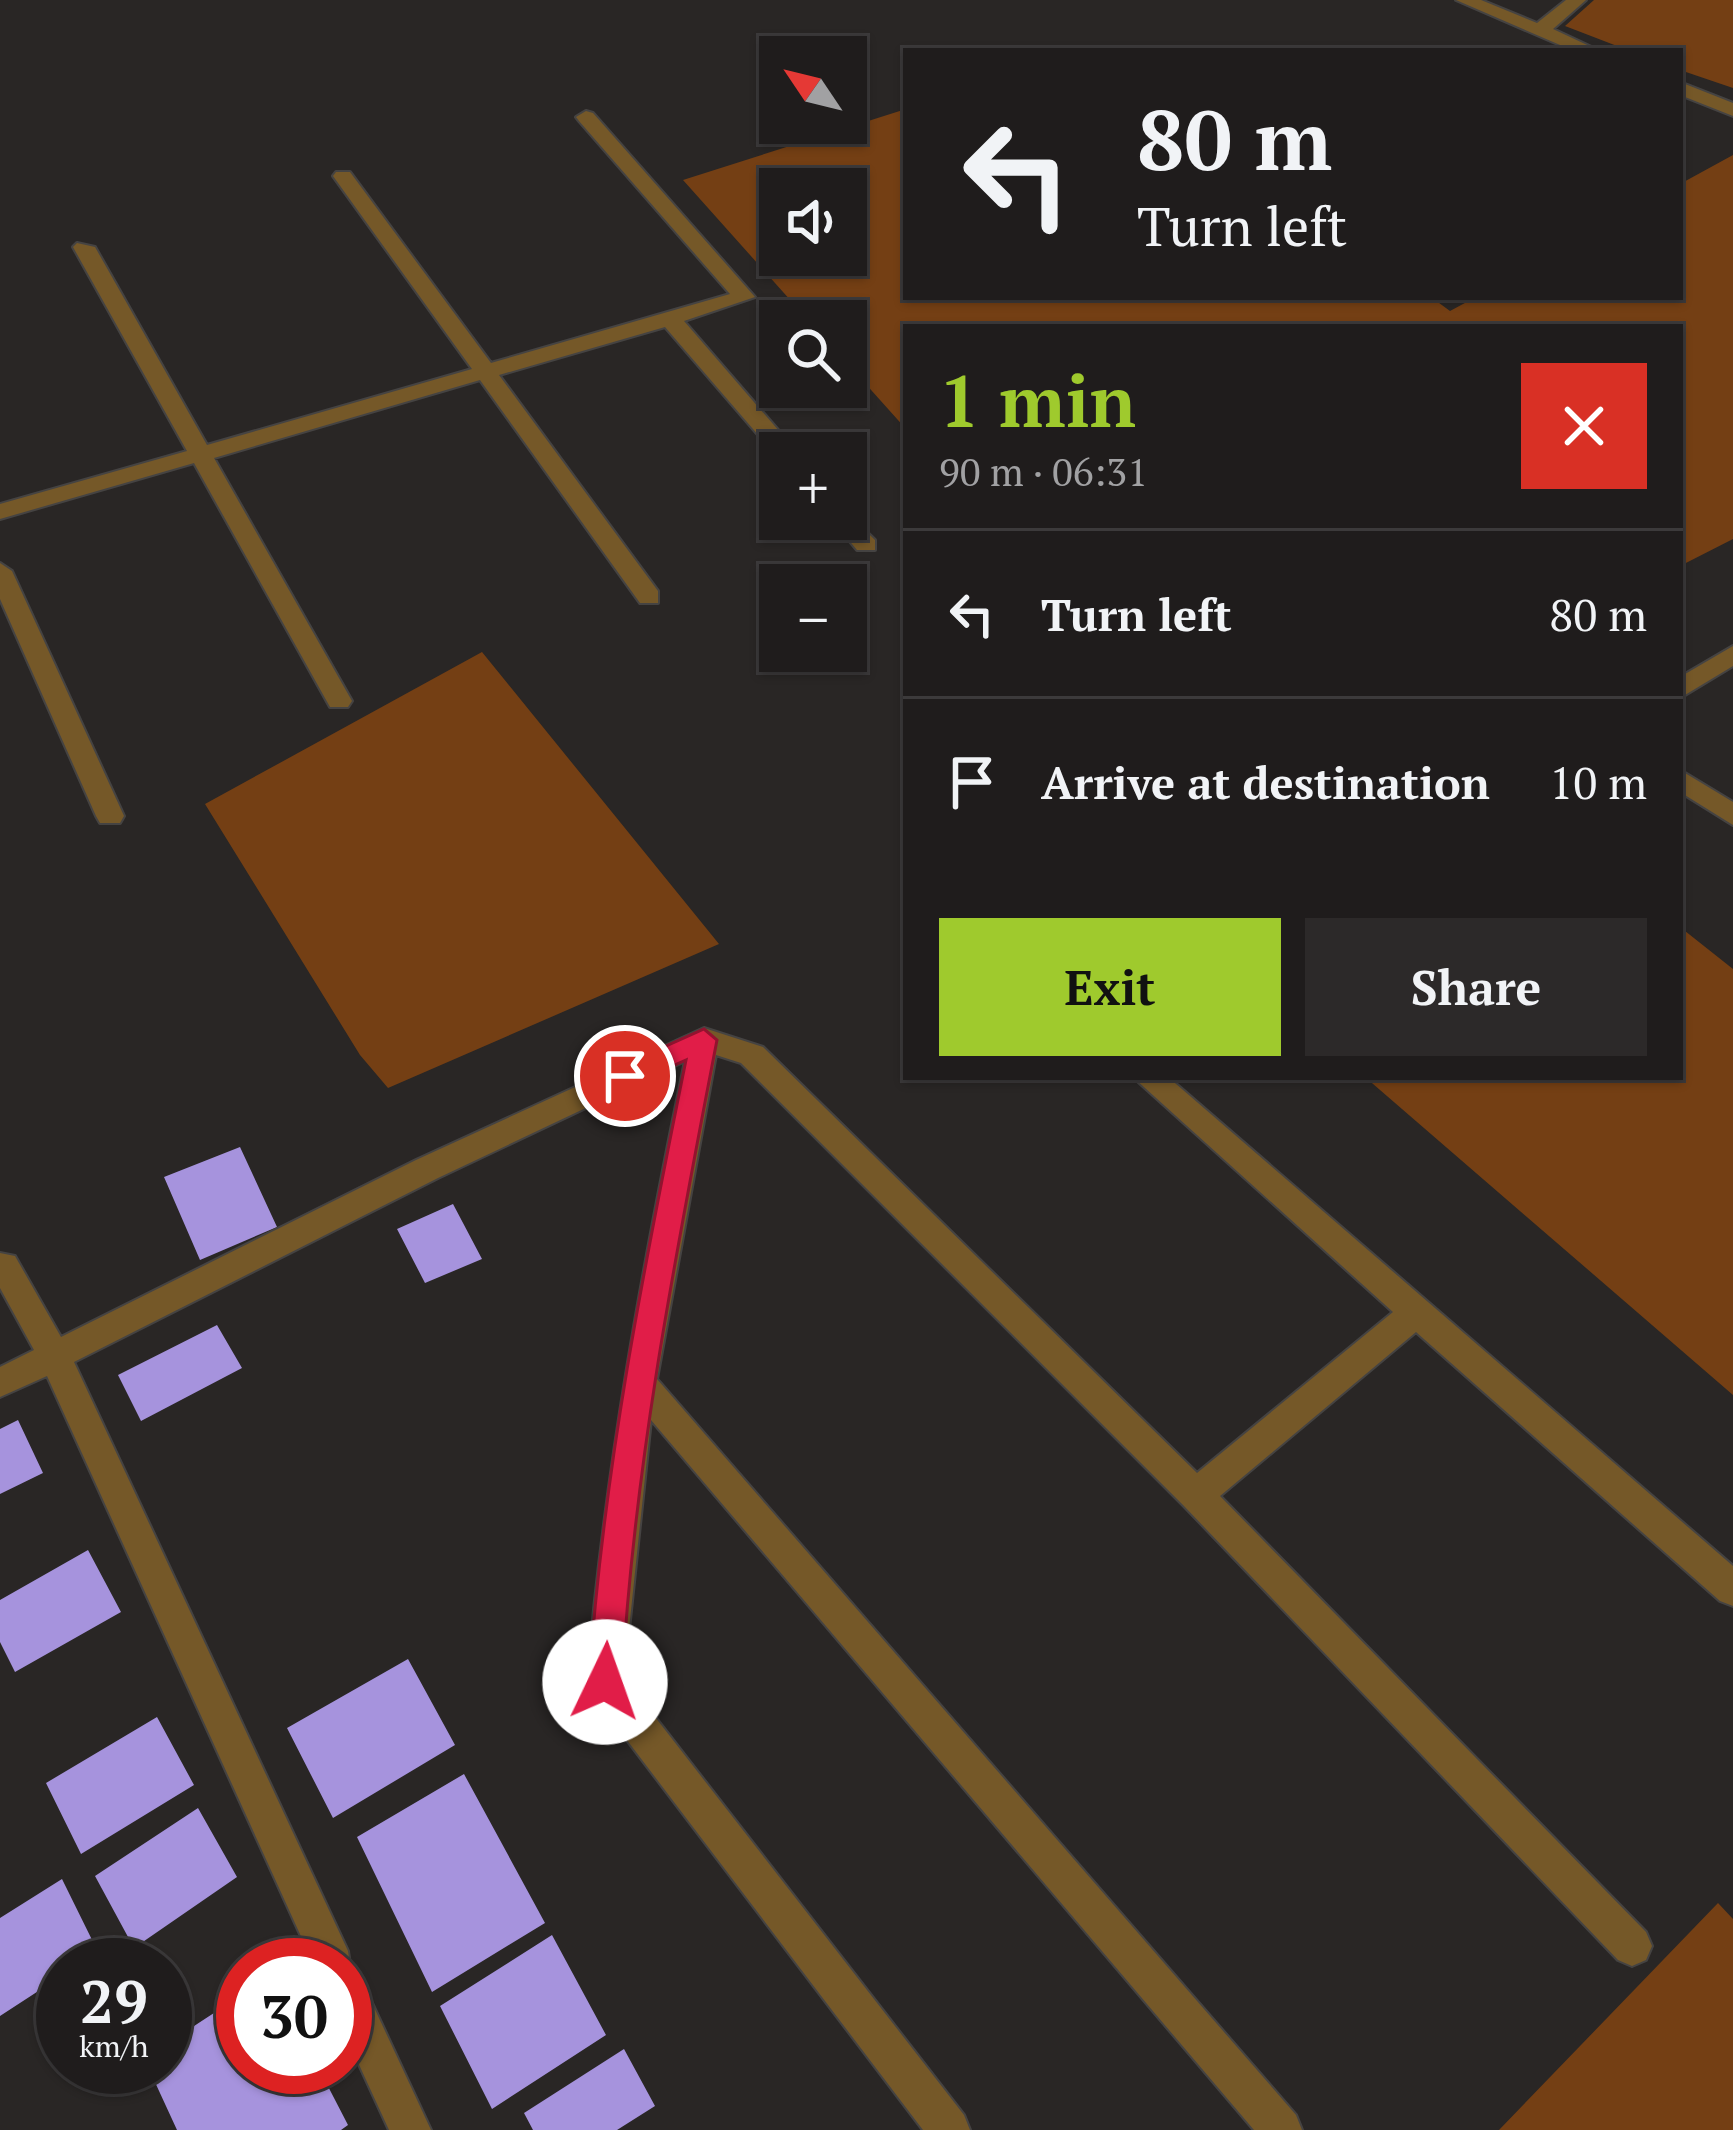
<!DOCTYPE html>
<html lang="en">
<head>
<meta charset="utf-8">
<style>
	:root { --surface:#1f1c1c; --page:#2c2929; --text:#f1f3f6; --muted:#a1a1a3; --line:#3c3a3b; --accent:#9fca2d }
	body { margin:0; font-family:"PT Serif",serif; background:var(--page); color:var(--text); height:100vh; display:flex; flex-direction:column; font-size:45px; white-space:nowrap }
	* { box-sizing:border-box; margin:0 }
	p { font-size:39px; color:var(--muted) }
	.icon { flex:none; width:66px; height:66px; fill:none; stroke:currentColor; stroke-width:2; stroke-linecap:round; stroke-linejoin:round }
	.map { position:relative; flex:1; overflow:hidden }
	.details { position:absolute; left:903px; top:324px; width:780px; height:756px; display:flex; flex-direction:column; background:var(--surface); border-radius:0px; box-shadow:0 3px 9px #0004,0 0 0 3px var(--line) }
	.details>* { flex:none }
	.guide { position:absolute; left:903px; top:48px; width:780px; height:252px; border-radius:0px; box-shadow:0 3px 9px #0004,0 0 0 3px var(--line); background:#1f1c1c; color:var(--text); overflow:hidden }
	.needle { width:78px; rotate:305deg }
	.fabs { position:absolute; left:759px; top:36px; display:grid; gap:24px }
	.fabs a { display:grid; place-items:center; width:108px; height:108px; border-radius:0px; background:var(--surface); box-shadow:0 3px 9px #0004,0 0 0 3px var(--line); font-size:60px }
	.speed { position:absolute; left:36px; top:1938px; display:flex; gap:24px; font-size:60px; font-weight:700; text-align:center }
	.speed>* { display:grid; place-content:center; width:156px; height:156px; border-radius:50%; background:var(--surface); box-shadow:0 3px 9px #0004,0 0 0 3px var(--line); line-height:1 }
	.speed small { font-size:30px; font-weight:400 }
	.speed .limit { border:18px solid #d22; background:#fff; color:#111 }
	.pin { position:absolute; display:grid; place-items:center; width:102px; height:102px; color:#fff; margin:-51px; border:6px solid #fff; border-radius:50%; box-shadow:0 3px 12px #0007 }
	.me { position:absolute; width:132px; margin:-66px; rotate:3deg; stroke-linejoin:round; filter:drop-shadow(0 0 9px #0008) }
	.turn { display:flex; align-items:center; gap:42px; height:252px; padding:0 36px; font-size:54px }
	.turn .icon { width:156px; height:156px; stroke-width:2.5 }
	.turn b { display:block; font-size:84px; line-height:102px }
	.round { display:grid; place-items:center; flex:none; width:126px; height:126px; border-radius:0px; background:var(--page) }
	.head { display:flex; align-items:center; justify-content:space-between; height:204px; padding:0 36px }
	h1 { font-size:72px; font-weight:700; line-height:90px; color:var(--accent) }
	.action { display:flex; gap:24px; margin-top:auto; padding:24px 36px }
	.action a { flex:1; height:138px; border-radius:0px; background:var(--accent); color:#111; font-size:48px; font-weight:700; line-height:138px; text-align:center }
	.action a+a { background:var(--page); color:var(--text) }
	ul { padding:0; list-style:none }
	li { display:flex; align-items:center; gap:36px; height:168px; padding:0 36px; border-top:3px solid var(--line) }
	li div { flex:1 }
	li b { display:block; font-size:45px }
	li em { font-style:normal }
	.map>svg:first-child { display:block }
</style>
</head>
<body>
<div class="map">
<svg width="1733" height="2130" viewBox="0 0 1733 2130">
	<rect width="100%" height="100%" fill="#292625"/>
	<path fill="#743f14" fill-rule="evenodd" d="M1594,0h139v88l-53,-18v-19h-50l-65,-25z
		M906,109v188h525l19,14 26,-14h204v-113l53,-29v384l-53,27v-239h-774v102l-60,-67v-41h-37l-126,-141zM780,189h66v66h-66z
		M482,652l237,292 -331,144 -28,-33 -155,-251z
		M1680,927l53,42v426l-368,-318h315z
		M1718,1903l15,16v211h-234z"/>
	<path fill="#a693dd" d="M240,1147l37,80 -77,33 -36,-83z
		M453,1204l29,55 -57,24 -28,-54z
		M217,1325l25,43 -101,53 -23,-46z
		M18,1420l25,53 -43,21v-65z
		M88,1550l33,62 -106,60 -15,-30v-42z
		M408,1659l47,86 -122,73 -46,-90z
		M157,1717l37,68 -113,69 -35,-71z
		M464,1774l81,149 -113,69 -75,-155z
		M198,1808l39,69 -103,71 -39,-72z
		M62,1879l36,73 -20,13h-15v10l-63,41v-98z
		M552,1935l54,100 -114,74 -52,-103z
		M243,1994v73h75l30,58 -7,5h-164l-29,-63h17v-22z
		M624,2049l31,57 -38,24h-84l-9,-17z"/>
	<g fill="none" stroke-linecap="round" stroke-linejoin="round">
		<defs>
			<path id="minor" d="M1456,0h25l56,23 29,-23h20l-33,29 47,22h-26z
				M1680,82l53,21v13l-53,-21z
				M586,111l7,2 162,184 -71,24 114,132h-18l-2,5 -113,-131 -166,48 159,216v12h-18l-160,-223 -266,78 138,243 -4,6h-18l-136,-244 -194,56v-15l187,-53 -114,-204 4,-4 18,4 112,198 265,-76 -139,-193 3,-4h14l141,191 239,-69 -151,-173 -3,-4z
				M846,512l29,28v10h-18l-26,-31h15z
				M0,563l12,8 112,245 -4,7h-20l-4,-7 -96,-217z
				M1733,646v20l-53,32v-21z
				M1680,770l53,32v23l-53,-33z
				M704,1028l59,19 434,426 196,-161 -259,-234 34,-1 565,489v40l-13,-5 -304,-269 -196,164 426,436 6,14 -6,14 -14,6 -14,-6 -434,-454 -443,-443 -25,-8 -59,324 639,736 6,15h-48l-603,-710 -27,257 340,438 6,15h-47l-331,-436 -5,-12c18,-211 55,-413 98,-621l-247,117 -364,184 274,589 3,21 8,3 72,155h-42l-44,-96v-69h-31l-267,-589 -47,21v-30l34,-17 -34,-62v-35l15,3 46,81 355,-177z"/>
		</defs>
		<use href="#minor" stroke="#454342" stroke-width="4"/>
		<use href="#minor" fill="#755828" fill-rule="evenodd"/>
	</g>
	<path fill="#e11d48" stroke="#92132f" stroke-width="3" d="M704,1029l13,11c-41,213 -83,424 -95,642l-5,11 -12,5 -11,-5 -5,-11c14,-211 55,-415 97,-622l-61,27 -14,-11 4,-7z"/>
</svg>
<div class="fabs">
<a><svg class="needle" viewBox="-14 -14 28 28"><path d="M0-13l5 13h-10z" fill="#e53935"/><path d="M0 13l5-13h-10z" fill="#a1a1a3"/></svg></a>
<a><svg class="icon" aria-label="sound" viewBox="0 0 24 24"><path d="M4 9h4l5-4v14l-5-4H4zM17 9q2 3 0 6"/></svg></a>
<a><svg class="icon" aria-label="search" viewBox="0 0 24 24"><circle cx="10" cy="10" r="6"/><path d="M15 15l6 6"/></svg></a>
<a>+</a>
<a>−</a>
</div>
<div class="speed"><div>29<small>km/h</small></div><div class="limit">30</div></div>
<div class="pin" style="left:625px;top:1076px;background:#d93025"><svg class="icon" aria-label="arrive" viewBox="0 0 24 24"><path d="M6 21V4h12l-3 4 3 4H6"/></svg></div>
<svg class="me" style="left:605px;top:1682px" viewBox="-20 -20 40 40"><circle r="19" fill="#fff"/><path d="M0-13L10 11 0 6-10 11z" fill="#e11d48"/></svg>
<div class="guide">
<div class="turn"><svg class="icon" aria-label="left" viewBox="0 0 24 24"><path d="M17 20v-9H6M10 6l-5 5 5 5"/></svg><div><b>80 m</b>Turn left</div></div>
</div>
<section class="details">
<div class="head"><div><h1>1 min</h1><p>90 m · 06:31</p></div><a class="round" style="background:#d93025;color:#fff"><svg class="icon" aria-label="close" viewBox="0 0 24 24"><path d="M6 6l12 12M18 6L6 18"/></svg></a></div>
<ul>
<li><svg class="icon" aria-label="left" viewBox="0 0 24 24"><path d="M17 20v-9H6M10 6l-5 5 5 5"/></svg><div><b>Turn left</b></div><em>80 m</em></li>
<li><svg class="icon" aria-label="arrive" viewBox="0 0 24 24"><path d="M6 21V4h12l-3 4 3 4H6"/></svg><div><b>Arrive at destination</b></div><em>10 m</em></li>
</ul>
<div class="action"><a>Exit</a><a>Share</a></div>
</section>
</div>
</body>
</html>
